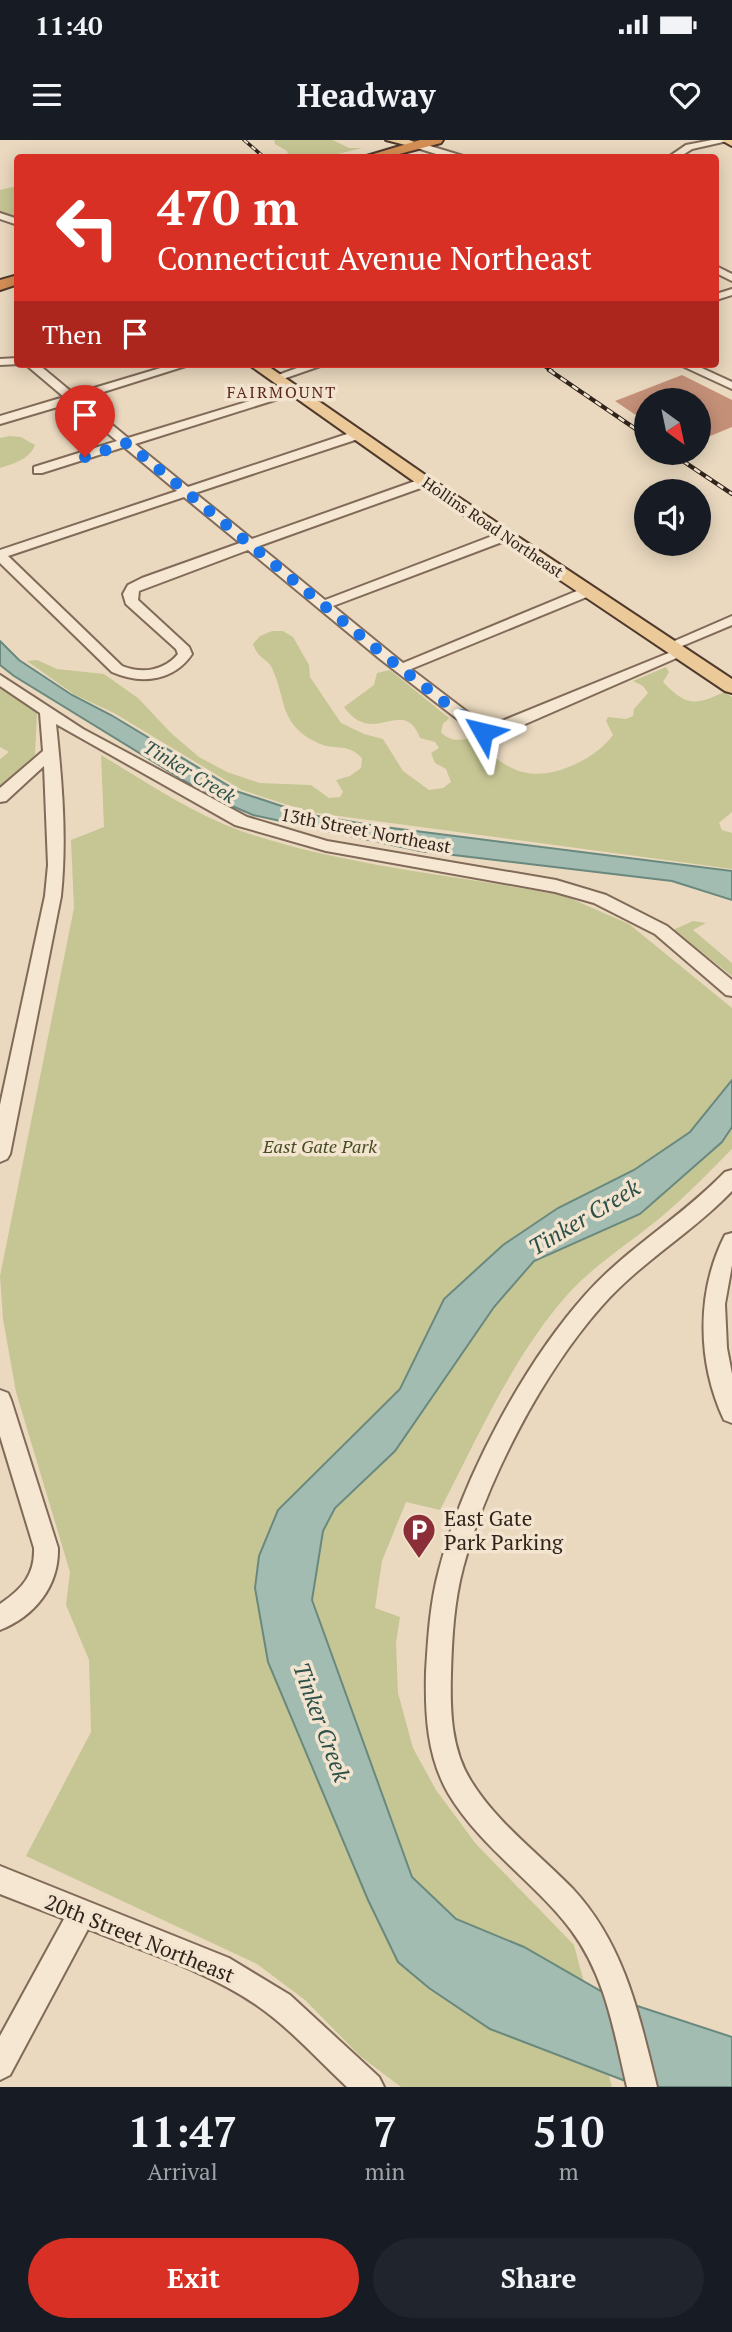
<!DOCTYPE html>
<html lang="en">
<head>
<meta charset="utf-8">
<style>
	:root { --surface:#171b24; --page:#20242c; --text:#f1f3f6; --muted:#9ea1a6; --accent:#d93025 }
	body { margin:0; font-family:"PT Serif",serif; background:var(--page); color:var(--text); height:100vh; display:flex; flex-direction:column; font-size:26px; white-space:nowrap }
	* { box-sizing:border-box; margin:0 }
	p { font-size:23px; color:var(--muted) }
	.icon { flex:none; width:38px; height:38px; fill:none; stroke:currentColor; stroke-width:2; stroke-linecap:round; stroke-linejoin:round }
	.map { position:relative; height:1947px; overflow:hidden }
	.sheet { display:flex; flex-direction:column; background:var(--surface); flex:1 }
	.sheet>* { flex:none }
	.banner { position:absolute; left:14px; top:14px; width:705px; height:214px; border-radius:7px; box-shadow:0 4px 18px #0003; background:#d93025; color:#fff; overflow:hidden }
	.needle { width:46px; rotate:147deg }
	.tools { position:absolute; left:634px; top:248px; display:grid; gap:14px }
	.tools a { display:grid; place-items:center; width:77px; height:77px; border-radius:50%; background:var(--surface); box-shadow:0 4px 18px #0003; font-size:35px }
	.pin { position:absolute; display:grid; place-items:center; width:60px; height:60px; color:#fff; margin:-72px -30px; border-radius:50% 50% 50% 0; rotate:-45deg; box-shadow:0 0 7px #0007 }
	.pin .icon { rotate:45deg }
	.me { position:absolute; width:77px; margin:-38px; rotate:307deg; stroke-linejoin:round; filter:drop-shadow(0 0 5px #0008) }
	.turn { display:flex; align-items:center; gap:24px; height:147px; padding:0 28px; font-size:32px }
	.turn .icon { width:91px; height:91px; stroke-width:2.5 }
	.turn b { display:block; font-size:49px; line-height:60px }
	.then { display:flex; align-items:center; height:66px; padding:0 28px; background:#0003; gap:14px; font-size:26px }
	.eta { display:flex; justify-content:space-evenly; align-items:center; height:119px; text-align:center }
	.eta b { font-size:42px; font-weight:700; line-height:49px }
	.primary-button { display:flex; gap:14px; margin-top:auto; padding:14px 28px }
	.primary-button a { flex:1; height:80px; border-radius:42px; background:var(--accent); color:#fff; font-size:28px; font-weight:700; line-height:80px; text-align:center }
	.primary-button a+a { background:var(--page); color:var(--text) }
	.status { display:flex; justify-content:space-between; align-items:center; height:49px; padding:0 35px; background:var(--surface); direction:ltr }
	.status svg { height:19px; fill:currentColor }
	header { display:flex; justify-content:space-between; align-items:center; height:91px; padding:0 28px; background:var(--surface); font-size:32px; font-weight:700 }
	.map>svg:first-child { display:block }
</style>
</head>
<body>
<div class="status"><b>11:40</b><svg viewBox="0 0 49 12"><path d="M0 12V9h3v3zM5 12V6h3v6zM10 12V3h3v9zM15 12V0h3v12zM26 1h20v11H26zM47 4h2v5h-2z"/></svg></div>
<header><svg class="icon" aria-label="menu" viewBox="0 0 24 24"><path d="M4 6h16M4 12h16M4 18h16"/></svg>Headway<svg class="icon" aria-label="heart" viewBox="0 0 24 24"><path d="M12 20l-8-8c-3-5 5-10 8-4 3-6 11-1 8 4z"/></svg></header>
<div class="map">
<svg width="732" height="1947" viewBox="0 0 732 1947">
	<rect width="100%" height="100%" fill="#ead9bf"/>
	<path fill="#c6c694" d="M274,0h59l16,8h13l-36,9h-37l-2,-6 -12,-7z
		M17,46v33l-17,-7v-22z
		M10,296l11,1 14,8c-5,14 -22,19 -35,23v-30z
		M272,491h11l10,6 16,28 1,12 31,46 23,11 19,5 20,32 26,19 14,-2 8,-6 -5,-13 -11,-6 -4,-10 8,-5 -4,-6 -15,-4c-17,-44 -46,11 -76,-31l30,-22 3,-12 13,-3 59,48 -6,6 -2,8c10,11 21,8 34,5 11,13 23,25 39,32 31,15 80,-8 99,-34l-7,-14 2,-4 18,2 7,-3 1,-7 14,-16 -5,-7 -10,-5 33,-14 3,5 -6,10c23,24 32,24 61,10l8,5v115l-13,11 3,7 10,3v36l-423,-57 -67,-22 -128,-77 -39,-18 -48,-34 10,-1 20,9 47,5 34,24 33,35 28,24 28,15 33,11 51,2 18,13 11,-1 3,-5 -7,-12 14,-4 11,-8 1,-10c-16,-16 -28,-7 -44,-15 -40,-19 -31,-43 -46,-75 -5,-10 -14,-9 -19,-24l7,-8z
		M0,547l37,26 -2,42 -35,32v-28l9,-7 -9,-5z
		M101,615c45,27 90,58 140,76 104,36 217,44 324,65l64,28 103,84v141c-21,21 -42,43 -65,63 -32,28 -70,50 -99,82 -55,62 -90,143 -128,216l-34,-8 -24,59 -7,47 25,9 -4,26 2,50 15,55 23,42 40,54 98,101 38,142h-211l-41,-31 -55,-56 -48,-36 -231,-108 65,-124 -2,-72 -23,-55 4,-33 -54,-180 -13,-73 -3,-43 74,-368 -3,-68 33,-13z
		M693,781l13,2 -13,7 39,33v13l-59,-46z"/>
	<path fill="#a2bcb2" stroke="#6a897e" stroke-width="2" d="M0,501l19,19 53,35 39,20 128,77 67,22 70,12 356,45v29l-60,-19 -252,-30 -167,-36 -42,-18 -197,-121 -14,-11z
		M732,940v47l-10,15 -82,72 -106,47 -40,46 -99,144 -60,57 -12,23 -11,69 100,277 44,42 68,28 89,51 119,39v50h-91l-151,-58 -61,-41 -31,-26 -30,-62 -100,-238 -13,-74 4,-32 19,-46 122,-121 44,-90 59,-54 55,-37 76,-38 56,-38z"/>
	<path fill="#c59078" d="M682,235l50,25v27l-34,14v-40h-52v21l-31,-21z"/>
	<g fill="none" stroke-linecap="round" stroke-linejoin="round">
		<defs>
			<path id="minor" d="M712,0h20l-40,9 -14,9h-11l19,-13z
				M417,2l46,14 1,2h-15l-35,-11v-4z
				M0,73l18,6v6l-18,-6z
				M716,126l16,8v7l-16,-8z
				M732,149v6l-16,5v-6z
				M18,218l2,6 -20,1v-6z
				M25,224h13l36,30 100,-30h18l-111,35 47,39 161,-49h8v4l-162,51 53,43 165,-55h8v6l-166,55 57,46 169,-60h8v6l-170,61 66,54 175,-67h10v6l-177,67 70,57 181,-75h10v6l-183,75 76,58 189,-77h10l2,3 -165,72c-15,6 -29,14 -45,10l-98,-76 -132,-109 -109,41 -1,9 51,47 3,7c-18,27 -51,31 -80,18l-112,-109v-13l177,-59 -53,-44 -82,26h-8v-6l83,-26 -46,-38 -71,21v-8l64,-19zM184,357l56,46 -98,35 -14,7 -5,9 3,10 50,45 2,5c-14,17 -36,20 -56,12l-114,-110z
				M308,224h18l-46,16 -10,-2z
				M678,224h15l39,18v7z
				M732,476v9l-57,24 -5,1 -7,-4z
				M0,535l83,54 164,88 80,24 229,39 50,15 61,31 65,54v16l-6,-1 -71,-61 -61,-31 -39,-11 -229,-41 -91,-26 -179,-101c6,57 11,114 5,172l-51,258 -3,5 -7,3v-57l45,-209 3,-31 -4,-99 -38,35 -6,1v-14l43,-37 -3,-38 -40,-27z
				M732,1030v21c-40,42 -92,71 -131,116 -59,67 -115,174 -138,261 -9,34 -11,70 -12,105 -1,38 0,76 20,108 26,42 68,73 102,108 52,56 66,126 84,198h-30c-13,-55 -21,-110 -56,-157 -37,-49 -91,-83 -123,-137 -21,-37 -23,-79 -22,-121 2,-34 4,-69 13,-102 23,-91 85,-207 147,-276 41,-46 96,-77 139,-122z
				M732,1093v32l-7,39 2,44 5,26v49l-8,-3c-27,-58 -28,-128 1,-185z
				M0,1250l8,3 3,7 47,148c1,38 -23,68 -58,82v-26c22,-15 35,-29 34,-56l-34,-112z
				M0,1726l229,92 61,37 89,82 5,10h-37c-30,-28 -58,-60 -92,-83 -50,-34 -111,-52 -167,-75l-78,146 -10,5v-44l64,-117 -64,-25z"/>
			<path id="major" d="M386,0h23l14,5 -6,3z
				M721,0h11v6z
				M248,224h17l166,115 301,200v14l-7,-2 -306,-206z"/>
			<path id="highway" d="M420,0h23l-2,3 -57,15h-24z
				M18,135v9l-18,6v-10z"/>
		</defs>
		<use href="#minor" stroke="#816a59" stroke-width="4"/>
		<use href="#major" stroke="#4f392d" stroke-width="4"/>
		<use href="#highway" stroke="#4f392d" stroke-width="4"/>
		<use href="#minor" fill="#f5e7d1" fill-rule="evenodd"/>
		<use href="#major" fill="#ebc999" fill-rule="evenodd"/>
		<use href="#highway" fill="#d48f55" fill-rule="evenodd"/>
		<defs>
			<path id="rail-far1" d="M244,0l21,18
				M541,224l11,7"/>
			<path id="rail" d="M549,230l97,66
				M671,313l61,41"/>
		</defs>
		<use href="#rail-far1" stroke="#31241c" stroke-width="3.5"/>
		<use href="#rail" stroke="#31241c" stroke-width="4.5"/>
		<use href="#rail-far1" stroke="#f2e4ce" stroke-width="2" stroke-dasharray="5" stroke-linecap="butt"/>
		<use href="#rail" stroke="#f2e4ce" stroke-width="2.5" stroke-dasharray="7" stroke-linecap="butt"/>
	</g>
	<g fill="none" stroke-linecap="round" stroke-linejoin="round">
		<path stroke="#1a73e8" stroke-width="12" stroke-dasharray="0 21.6" d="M85,317l42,-14 258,213 98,76"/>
	</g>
	<defs>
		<symbol id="parking-pin" viewBox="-11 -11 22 30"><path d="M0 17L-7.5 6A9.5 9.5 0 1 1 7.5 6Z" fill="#8b2e38" stroke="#f2e4ce"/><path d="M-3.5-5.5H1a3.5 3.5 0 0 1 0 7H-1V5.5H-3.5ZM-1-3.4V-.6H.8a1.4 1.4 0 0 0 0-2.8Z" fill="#fff"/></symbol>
	</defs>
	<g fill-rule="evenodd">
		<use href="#parking-pin" x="400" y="1371" width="38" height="52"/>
	</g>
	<g text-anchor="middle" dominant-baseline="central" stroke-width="7" stroke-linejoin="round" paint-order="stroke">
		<g font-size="16" letter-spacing="2" fill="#5b261f" stroke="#f2e4ce">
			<text x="282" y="252">FAIRMOUNT</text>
		</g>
		<g font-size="16" fill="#31241c" stroke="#f2e4ce">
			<text transform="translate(493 387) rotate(34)">Hollins Road Northeast</text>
		</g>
		<g font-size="18" fill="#31241c" stroke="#f2e4ce">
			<text transform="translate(366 690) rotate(11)">13th Street Northeast</text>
		</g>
		<g font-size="18" font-style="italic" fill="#464c24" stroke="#f2e4ce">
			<text x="320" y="1006">East Gate Park</text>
		</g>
		<g font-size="19" font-style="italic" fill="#2d504a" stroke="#f2e4ce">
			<text transform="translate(190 631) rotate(31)">Tinker Creek</text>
		</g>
		<g font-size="21" fill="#31241c" stroke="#f2e4ce" text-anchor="start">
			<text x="444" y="1378">East Gate<tspan x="444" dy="24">Park Parking</tspan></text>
		</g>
		<g font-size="21" fill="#31241c" stroke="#f2e4ce">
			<text transform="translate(140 1798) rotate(22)">20th Street Northeast</text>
		</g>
		<g font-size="23" font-style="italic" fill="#2d504a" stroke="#f2e4ce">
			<text transform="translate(584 1077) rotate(-31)">Tinker Creek</text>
			<text transform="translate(322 1582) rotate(70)">Tinker Creek</text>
		</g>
	</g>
</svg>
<div class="tools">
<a><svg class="needle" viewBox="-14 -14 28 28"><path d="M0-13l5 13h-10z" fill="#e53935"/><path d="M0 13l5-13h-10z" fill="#9ea1a6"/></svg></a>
<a><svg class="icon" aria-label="sound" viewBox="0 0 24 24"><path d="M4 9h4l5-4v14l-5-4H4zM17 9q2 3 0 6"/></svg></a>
</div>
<div class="pin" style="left:85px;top:317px;background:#d93025"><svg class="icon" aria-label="arrive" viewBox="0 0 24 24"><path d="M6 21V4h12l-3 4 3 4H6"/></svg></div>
<svg class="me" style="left:483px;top:592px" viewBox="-20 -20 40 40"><path d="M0-17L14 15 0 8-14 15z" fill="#1a73e8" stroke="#fff" stroke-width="4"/></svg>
<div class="banner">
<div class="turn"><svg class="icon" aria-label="left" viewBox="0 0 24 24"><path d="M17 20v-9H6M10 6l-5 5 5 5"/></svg><div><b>470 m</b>Connecticut Avenue Northeast</div></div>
<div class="then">Then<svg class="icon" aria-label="arrive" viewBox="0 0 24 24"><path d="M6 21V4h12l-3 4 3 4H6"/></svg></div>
</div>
</div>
<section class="sheet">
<div class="eta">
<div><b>11:47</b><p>Arrival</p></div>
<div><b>7</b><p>min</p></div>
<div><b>510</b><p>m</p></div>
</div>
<div class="primary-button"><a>Exit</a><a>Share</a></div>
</section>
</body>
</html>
